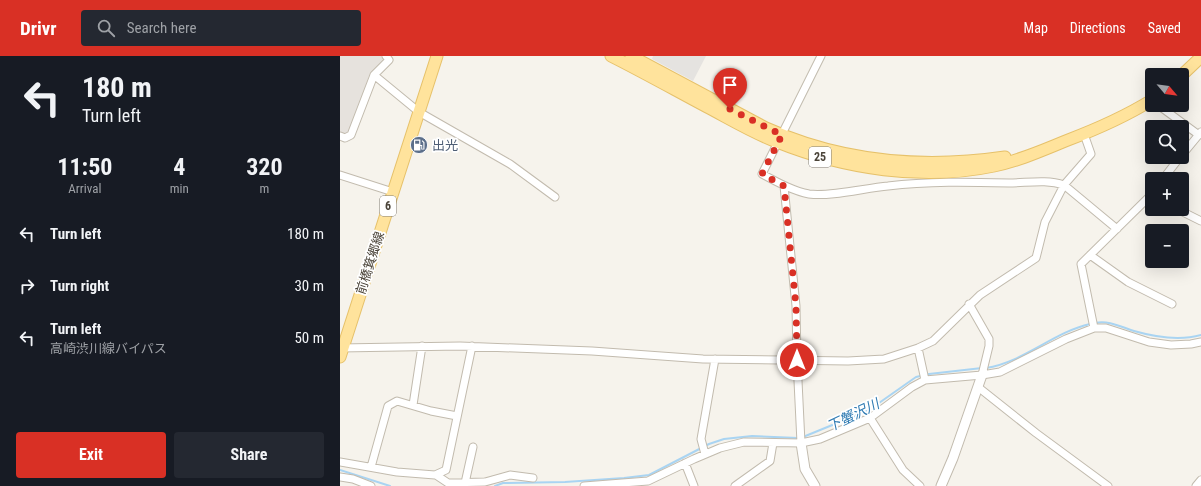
<!DOCTYPE html>
<html lang="en">
<head>
<meta charset="utf-8">
<style>
	:root { --surface:#171b24; --page:#242831; --text:#f1f3f6; --muted:#9ea1a6; --accent:#d93025 }
	body { margin:0; font-family:"Roboto Condensed","Noto Sans JP",sans-serif; background:var(--page); color:var(--text); height:100vh; display:flex; flex-direction:column; font-size:15px; white-space:nowrap }
	* { box-sizing:border-box; margin:0 }
	p { font-size:13px; color:var(--muted) }
	.icon { flex:none; width:22px; height:22px; fill:none; stroke:currentColor; stroke-width:2; stroke-linecap:round; stroke-linejoin:round }
	.map { position:relative; flex:1; overflow:hidden }
	.panel { display:flex; flex-direction:column; background:var(--surface); width:340px }
	.panel>* { flex:none }
	.hud { background:#171b24; color:var(--text); overflow:hidden }
	.needle { width:26px; rotate:119deg }
	.tools { position:absolute; left:805px; top:12px; display:grid; gap:8px }
	.tools a { display:grid; place-items:center; width:44px; height:44px; border-radius:4px; background:var(--surface); box-shadow:0 4px 16px #0002; font-size:20px }
	.pin { position:absolute; display:grid; place-items:center; width:34px; height:34px; color:#fff; margin:-41px -17px; border-radius:50% 50% 50% 0; rotate:-45deg; box-shadow:0 0 4px #0007 }
	.pin .icon { rotate:45deg }
	.me { position:absolute; width:44px; margin:-22px; rotate:0deg; stroke-linejoin:round; filter:drop-shadow(0 0 3px #0008) }
	.turn { display:flex; align-items:center; gap:14px; height:84px; padding:0 16px; font-size:18px }
	.turn .icon { width:52px; height:52px; stroke-width:2.5 }
	.turn b { display:block; font-size:28px; line-height:34px }
	.eta { display:flex; justify-content:space-evenly; align-items:center; height:68px; text-align:center }
	.eta b { font-size:24px; font-weight:700; line-height:28px }
	.button { display:flex; gap:8px; margin-top:auto; padding:8px 16px }
	.button a { flex:1; height:46px; border-radius:4px; background:var(--accent); color:#fff; font-size:16px; font-weight:700; line-height:46px; text-align:center }
	.button a+a { background:var(--page); color:var(--text) }
	ul { padding:0; list-style:none }
	li { display:flex; align-items:center; gap:12px; height:52px; padding:0 16px }
	li div { flex:1 }
	li b { display:block; font-size:15px }
	li em { font-style:normal }
	header { display:flex; align-items:center; gap:24px; box-sizing:border-box; height:56px; padding:0 20px; background:var(--accent); color:#fff }
	header strong { font-size:19px }
	nav { display:flex; gap:22px; margin-inline-start:auto; font-size:14px }
	.search { width:280px; height:36px; background:var(--page); display:flex; align-items:center; gap:10px; box-sizing:border-box; padding:0 14px; border-radius:4px; color:var(--muted); font-size:15px }
	main { display:flex; flex:1; min-height:0 }
	.map>svg:first-child { display:block }
</style>
</head>
<body>
<header>
<strong>Drivr</strong>
<div class="search"><svg class="icon" aria-label="search" viewBox="0 0 24 24"><circle cx="10" cy="10" r="6"/><path d="M15 15l6 6"/></svg>Search here</div>
<nav><a>Map</a><a>Directions</a><a>Saved</a></nav>
</header>
<main>
<section class="panel">
<div class="hud">
<div class="turn"><svg class="icon" aria-label="left" viewBox="0 0 24 24"><path d="M17 20v-9H6M10 6l-5 5 5 5"/></svg><div><b>180 m</b>Turn left</div></div>
</div>
<div class="eta">
<div><b>11:50</b><p>Arrival</p></div>
<div><b>4</b><p>min</p></div>
<div><b>320</b><p>m</p></div>
</div>
<ul>
<li><svg class="icon" aria-label="left" viewBox="0 0 24 24"><path d="M17 20v-9H6M10 6l-5 5 5 5"/></svg><div><b>Turn left</b></div><em>180 m</em></li>
<li><svg class="icon" aria-label="right" viewBox="0 0 24 24"><path d="M7 20v-9h11M14 6l5 5-5 5"/></svg><div><b>Turn right</b></div><em>30 m</em></li>
<li><svg class="icon" aria-label="left" viewBox="0 0 24 24"><path d="M17 20v-9H6M10 6l-5 5 5 5"/></svg><div><b>Turn left</b><p>高崎渋川線バイパス</p></div><em>50 m</em></li>
</ul>
<div class="button"><a>Exit</a><a>Share</a></div>
</section>
<div class="map">
<svg width="861" height="430" viewBox="0 0 861 430">
	<rect width="100%" height="100%" fill="#f6f3ec"/>
	<path fill="#e6e2dd" d="M0,0h41l4,3v3l-16,14 -20,58 -3,2 -6,-2z"/>
	<path fill="#e5e3e0" d="M313,0h53l-13,25 -41,-22z"/>
	<g fill="none" stroke-linecap="round" stroke-linejoin="round">
		<path stroke="#a9d4f2" stroke-width="2" d="M755,267c14,-3 26,4 39,8 21,6 45,10 67,4
			M646,312c38,-6 68,-36 104,-44
			M463,381l66,-27 47,-33 13,-3 53,-6
			M0,414l50,16
			M155,430l8,-3 62,-1 59,-4 25,-3 60,-31 15,-5 28,-3 46,2"/>
		<defs>
			<path id="minor" d="M481,0l-59,118c15,8 31,17 47,20 22,3 56,-6 79,-8 40,-5 81,-4 121,-3 18,0 37,-4 55,2l53,44
				M34,19l15,-15 -3,-4
				M818,49l41,30
				M0,80l5,2 6,-3 23,-60 45,37 91,52 45,33
				M842,99l19,-23
				M0,119l53,17
				M823,123l17,-22
				M444,130l12,120 1,54 4,83
				M837,153l24,12
				M750,199l38,27 44,22
				M629,248l20,35v7l-7,29
				M754,272l-13,-64 71,-70
				M0,292l120,-2 132,5 111,8 145,2 36,-2 34,-11 15,-7 47,-46 56,-37 9,-36 19,-37 27,-31 -7,-20
				M578,292l7,32
				M638,331l58,46 72,53
				M73,349l9,-59
				M530,362l33,52 17,16
				M365,398l-4,-15 14,-80
				M0,406l57,10 38,3 11,-5 26,-124
				M345,407l9,23
				M31,411l17,-61 9,-5 34,10 26,5
				M96,419l12,8 37,-1 25,-7 23,3
				M0,421l13,2 18,7
				M125,427l8,-36
				M244,430l64,-5 46,-22 26,-11 24,-6 57,1 19,-4 50,-21 42,-31 13,-7 57,-5 18,-3 66,-33 28,-11h12l43,14 22,3 20,-1 10,-2
				M395,430l35,-25 3,-18
				M856,430l5,-6"/>
			<path id="tertiary" d="M461,387l4,26 10,17
				M601,430l12,-28 29,-83"/>
			<path id="primary" d="M271,0c32,16 64,34 96,51 23,12 46,26 70,35 67,27 146,39 217,24 25,-5 49,-16 74,-26 29,-11 58,-24 84,-40
				M291,0l135,72c76,34 157,41 239,29
				M842,19l19,-18
				M0,301l97,-301"/>
		</defs>
		<use href="#minor" stroke="#c2bbae" stroke-width="9"/>
		<use href="#tertiary" stroke="#c2bbae" stroke-width="11"/>
		<use href="#primary" stroke="#e6c16a" stroke-width="13"/>
		<use href="#minor" stroke="#fff" stroke-width="7"/>
		<use href="#tertiary" stroke="#fff" stroke-width="9"/>
		<use href="#primary" stroke="#ffe39c" stroke-width="11"/>
	</g>
	<g fill="none" stroke-linecap="round" stroke-linejoin="round">
		<path stroke="#d93025" stroke-width="7" stroke-dasharray="0 12.6" d="M390,53l52,26 -20,39 22,12 12,120 1,54"/>
	</g>
	<defs>
		<symbol id="fuel-disc" viewBox="-11 -11 22 22"><circle r="9.5" fill="#5c6f8a" stroke="#fff"/><path d="M-5.5-6h7V0h2V4h1.3V-2.5L3-4.5l.8-.8L6-3V5H2.5V1h-1V6h-7ZM-4.2-4.7v3.2H.2V-4.7Z" fill="#fff"/></symbol>
	</defs>
	<g fill-rule="evenodd">
		<use href="#fuel-disc" x="69" y="79" width="20" height="20"/>
	</g>
	<g text-anchor="middle" dominant-baseline="central" stroke-width="3.5" stroke-linejoin="round" paint-order="stroke">
		<g fill="#fff" stroke="#817c74" stroke-width="1">
			<rect x="469" y="91" width="22" height="20" rx="3"/>
			<rect x="40" y="140" width="16" height="20" rx="3"/>
		</g>
		<g font-size="12" font-weight="bold" fill="#4b4439">
			<text x="480" y="101">25</text>
			<text x="48" y="150">6</text>
		</g>
		<g font-size="13" fill="#4e5e75" stroke="#fff" text-anchor="start">
			<text x="92" y="89">出光</text>
		</g>
		<g font-size="13" fill="#4b4439" stroke="#fff">
			<text transform="translate(30 207) rotate(-72)">前橋箕郷線</text>
		</g>
		<g font-size="14" font-style="italic" fill="#2e7ab2" stroke="#fff">
			<text transform="translate(513 359) rotate(-26)">下蟹沢川</text>
		</g>
	</g>
</svg>
<div class="tools">
<a><svg class="needle" viewBox="-14 -14 28 28"><path d="M0-13l5 13h-10z" fill="#e53935"/><path d="M0 13l5-13h-10z" fill="#9ea1a6"/></svg></a>
<a><svg class="icon" aria-label="search" viewBox="0 0 24 24"><circle cx="10" cy="10" r="6"/><path d="M15 15l6 6"/></svg></a>
<a>+</a>
<a>−</a>
</div>
<div class="pin" style="left:390px;top:53px;background:#d93025"><svg class="icon" aria-label="arrive" viewBox="0 0 24 24"><path d="M6 21V4h12l-3 4 3 4H6"/></svg></div>
<svg class="me" style="left:457px;top:304px" viewBox="-20 -20 40 40"><circle r="17" fill="#d93025" stroke="#fff" stroke-width="3"/><path d="M0-11L8 9 0 5-8 9z" fill="#fff"/></svg>
</div>
</main>
</body>
</html>
